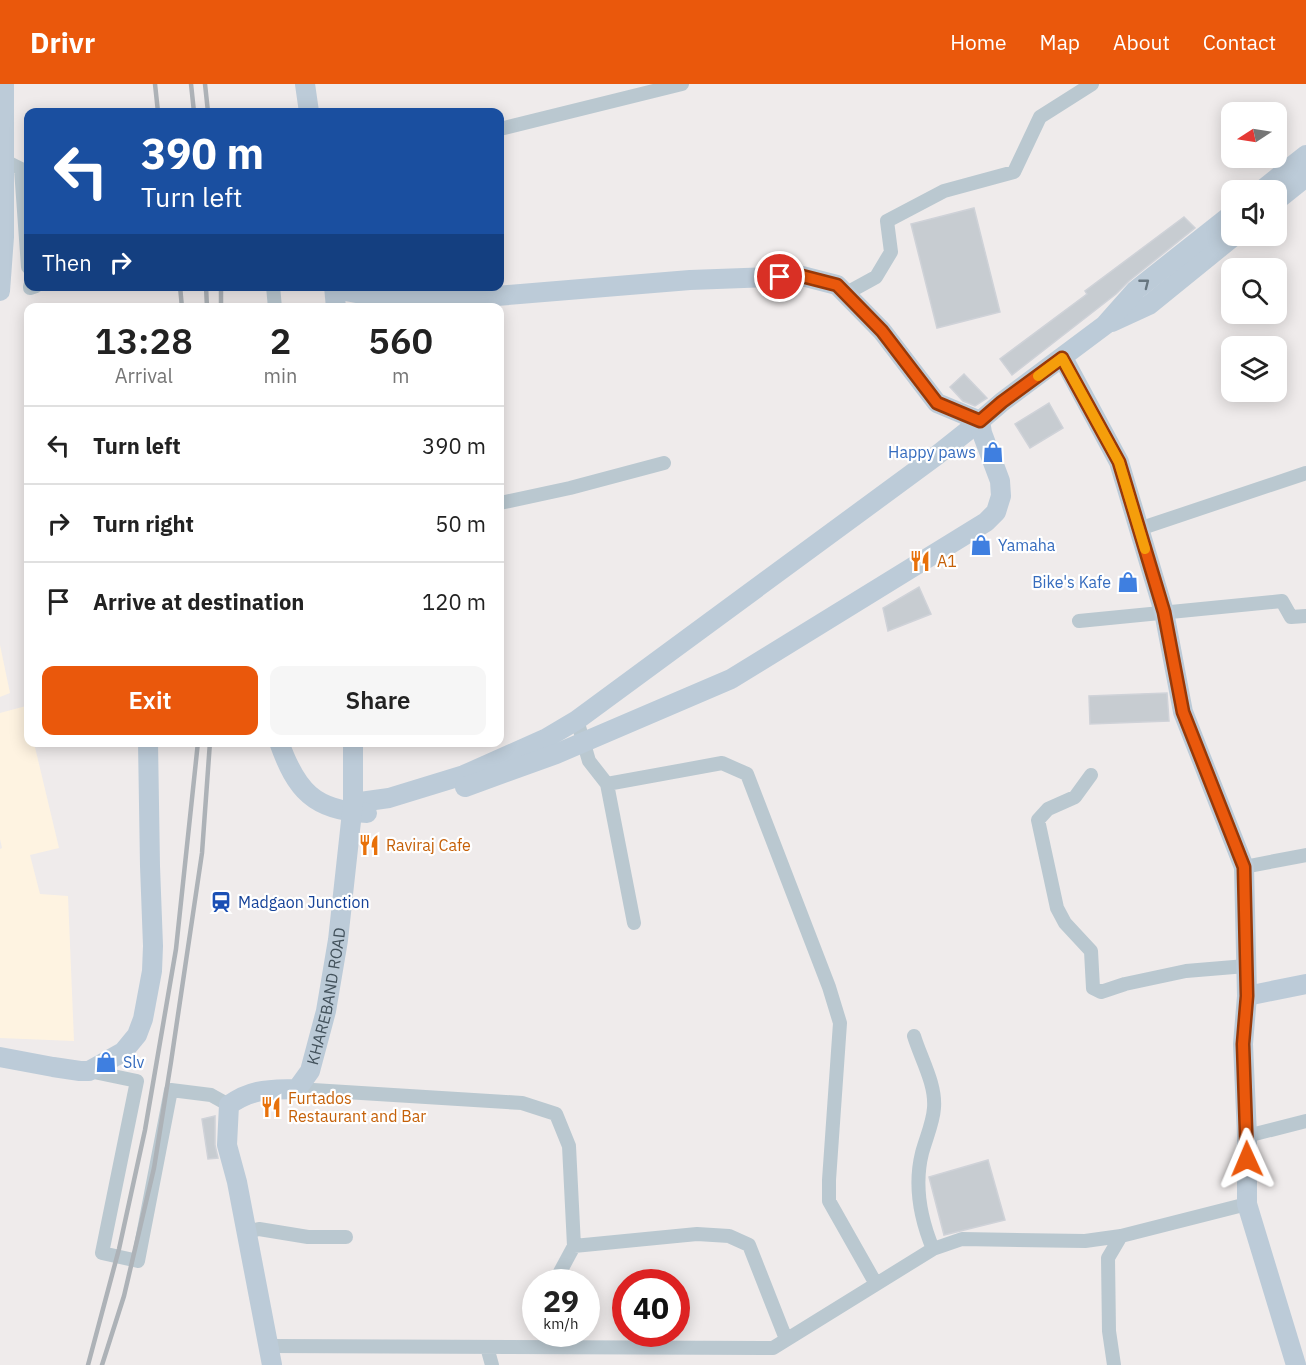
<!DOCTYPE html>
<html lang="en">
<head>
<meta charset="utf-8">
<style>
	:root { --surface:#fff; --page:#f6f6f6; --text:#222; --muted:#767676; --line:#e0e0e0; --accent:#ea580c }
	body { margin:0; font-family:"IBM Plex Sans",sans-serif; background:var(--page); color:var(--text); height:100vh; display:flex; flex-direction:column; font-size:22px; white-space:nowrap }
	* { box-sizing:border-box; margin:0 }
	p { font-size:20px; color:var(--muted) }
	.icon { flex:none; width:33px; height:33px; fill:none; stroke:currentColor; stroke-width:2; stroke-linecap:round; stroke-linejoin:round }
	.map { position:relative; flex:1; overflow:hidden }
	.side { position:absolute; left:24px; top:219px; width:480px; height:444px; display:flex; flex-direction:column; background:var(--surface); border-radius:12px; box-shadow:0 3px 15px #0003 }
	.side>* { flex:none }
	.guide { position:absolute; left:24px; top:24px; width:480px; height:183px; border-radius:12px; box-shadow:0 3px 15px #0003; background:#1a4fa0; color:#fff; overflow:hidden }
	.needle { width:39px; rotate:258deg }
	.controls { position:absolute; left:1221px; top:18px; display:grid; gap:12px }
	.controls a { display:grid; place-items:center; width:66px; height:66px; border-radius:12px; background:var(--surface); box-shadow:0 3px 15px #0003; font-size:30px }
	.speed { position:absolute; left:522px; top:1185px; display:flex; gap:12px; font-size:30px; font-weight:700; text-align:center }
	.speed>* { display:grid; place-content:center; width:78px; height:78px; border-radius:50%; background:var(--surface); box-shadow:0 3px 15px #0003; line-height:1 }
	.speed small { font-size:15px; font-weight:400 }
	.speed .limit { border:9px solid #d22; background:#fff; color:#111 }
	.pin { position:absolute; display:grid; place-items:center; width:51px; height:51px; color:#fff; margin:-26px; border:3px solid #fff; border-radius:50%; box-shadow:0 2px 6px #0007 }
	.me { position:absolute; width:66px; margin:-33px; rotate:359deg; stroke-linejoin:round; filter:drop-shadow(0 0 4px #0008) }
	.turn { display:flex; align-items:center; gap:21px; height:126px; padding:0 18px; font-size:27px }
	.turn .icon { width:78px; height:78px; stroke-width:2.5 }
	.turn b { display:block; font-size:42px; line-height:51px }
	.then { display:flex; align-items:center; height:57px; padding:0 18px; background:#0003; gap:12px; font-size:22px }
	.eta { display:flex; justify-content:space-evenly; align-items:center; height:102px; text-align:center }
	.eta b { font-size:36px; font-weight:600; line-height:42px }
	.button { display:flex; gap:12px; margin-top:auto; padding:12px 18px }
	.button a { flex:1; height:69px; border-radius:12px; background:var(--accent); color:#fff; font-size:24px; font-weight:600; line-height:69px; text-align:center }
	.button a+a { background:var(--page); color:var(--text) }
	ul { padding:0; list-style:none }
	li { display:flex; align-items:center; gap:18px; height:78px; padding:0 18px; border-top:2px solid var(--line) }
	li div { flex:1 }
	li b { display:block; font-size:22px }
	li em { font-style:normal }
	header { display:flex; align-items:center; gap:36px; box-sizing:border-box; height:84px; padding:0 30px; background:var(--accent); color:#fff }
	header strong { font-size:28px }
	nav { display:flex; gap:33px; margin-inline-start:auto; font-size:21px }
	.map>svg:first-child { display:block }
</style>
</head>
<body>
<header>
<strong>Drivr</strong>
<nav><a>Home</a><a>Map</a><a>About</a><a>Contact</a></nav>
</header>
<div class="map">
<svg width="1306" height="1281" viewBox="0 0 1306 1281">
	<rect width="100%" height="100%" fill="#efebeb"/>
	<path fill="#fef3e1" d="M0,561l10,48 -10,4z
		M26,622l2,13v23l6,1 25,105 -29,7 10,39 28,2 6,145 -74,-3v-189l2,-1 -2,-9v-126z"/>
	<path fill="#c7ccd1" stroke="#cfd2d8" stroke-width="1.5" d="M974,124l26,104 -63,16 -26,-104z
		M1184,133l11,11 -66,53 -13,13 -104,81 -12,-16 87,-65 -2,-3z
		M964,290l23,24 -12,8 -12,-5 -13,-14z
		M1049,319l14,25 -33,20 -15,-24z
		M919,503l12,27 -43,17 -5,-23z
		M1167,609l2,28 -79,3 -1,-28z
		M215,1032v29l3,13 -10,1 -6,-40z
		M988,1076l17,60 -61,15 -15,-58z"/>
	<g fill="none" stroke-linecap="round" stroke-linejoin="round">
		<path stroke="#bac8d0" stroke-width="14" d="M500,45l182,-45
			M3,76l18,9 7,98
			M30,202v2l6,-2
			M273,202l2,22
			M845,210l31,-17 15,-25 -4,-31 57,-30 70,-19 26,-55 52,-33
			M500,419l70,-15 94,-25
			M1139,445l167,-56
			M1079,537l203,-20 9,16 15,-1
			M577,636l12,41 18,23 115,-21 25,11 82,213 11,36 -11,157v21l47,83
			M1091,691l-16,22 -27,12 -10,11 19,88 8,15 26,28 2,37 8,4 24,-8 61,-13 60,-5
			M607,700l27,139
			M1244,783l62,-12
			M914,952c7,23 22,48 20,72 -1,15 -8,30 -12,45 -8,32 -1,67 11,96
			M89,987l48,10 -35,172 36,8 33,-171 40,5 18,10
			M297,1005l225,14 34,11 13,32 5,100
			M1247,1052l59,-15
			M247,1148l12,-3 49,8h38
			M560,1188l14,-26 123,-12 32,2 20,9 37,94
			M269,1262l504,2 160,-99 29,-10 123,2 36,-5 126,-32
			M487,1263l5,18
			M1114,1281l-5,-34 -1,-73 13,-22"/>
		<g stroke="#bccbd8" stroke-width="20">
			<path d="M305,0l4,28"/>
			<path d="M1262,106l44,-35"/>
			<path d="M1276,117l30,-24"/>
			<path d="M334,202l2,22"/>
			<path d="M335,205l53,10 96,-2 206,-17 112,-4 35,9 45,46 55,72 43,18 -44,35 -359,264 -32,19 -81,36 -75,23 -36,5"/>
			<path d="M0,207l4,-54v-153"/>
			<path d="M1112,238l37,-17 85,-69"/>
			<path d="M1063,274l56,104 45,150 19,100 61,155 3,129 -4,48 4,92v68l49,161"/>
			<path d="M279,658c17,48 35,69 88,71"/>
			<path d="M465,703l91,-33 175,-75 255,-157 10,-10 5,-16 -1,-15 -18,-48 -2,-12 22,-19 103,-77 31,-35 96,-76"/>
			<path d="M1247,912l59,-12"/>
			<path d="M0,973l53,10 27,4h9l34,-19 14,-17 6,-16 9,-48 1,-25 -3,-80 -2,-124"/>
			<path id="s1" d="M272,1281l-35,-183 -10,-37 2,-40c24,-17 41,-15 68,-16l13,-18 16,-60 12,-71 15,-137v-61"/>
		</g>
		<path stroke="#adb2b7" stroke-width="4.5" d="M155,0l3,28
			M191,0l3,28
			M205,0l3,28
			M180,202l2,22
			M206,202l1,22
			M221,202v22
			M88,1281l31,-116 26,-119 31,-181 22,-207
			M102,1281l22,-69 30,-128 17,-106 31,-209 8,-111"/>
	</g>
	<defs><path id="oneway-chevron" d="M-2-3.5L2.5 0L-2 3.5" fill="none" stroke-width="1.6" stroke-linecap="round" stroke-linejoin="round" transform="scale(1.5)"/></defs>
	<use stroke="#677680" href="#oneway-chevron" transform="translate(1145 199) rotate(-38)"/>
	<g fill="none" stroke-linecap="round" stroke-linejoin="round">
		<defs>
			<path id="route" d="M780,193l22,-1 35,9 45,46 55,72 43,18 22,-19 60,-44 57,104 45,150 19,100 61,155 3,129 -4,48 4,115"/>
		</defs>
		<use href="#route" stroke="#983908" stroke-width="15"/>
		<use href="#route" stroke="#ea580c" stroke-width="10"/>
		<path stroke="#f59e0b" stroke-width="10" d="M1038,292l24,-18 57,104 26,87"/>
	</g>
	<defs>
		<symbol id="shop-bare" viewBox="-9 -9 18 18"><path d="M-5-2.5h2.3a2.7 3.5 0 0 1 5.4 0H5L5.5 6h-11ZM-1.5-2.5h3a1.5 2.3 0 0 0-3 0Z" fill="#3f7fe0" stroke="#fff" stroke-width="2.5" paint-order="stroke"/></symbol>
		<symbol id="restaurant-bare" viewBox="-9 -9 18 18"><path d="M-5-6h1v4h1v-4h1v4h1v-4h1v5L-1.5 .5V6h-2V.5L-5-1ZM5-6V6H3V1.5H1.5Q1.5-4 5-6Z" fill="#e8710a" stroke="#fff" stroke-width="2.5" paint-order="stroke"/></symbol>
		<symbol id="station-bare" viewBox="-9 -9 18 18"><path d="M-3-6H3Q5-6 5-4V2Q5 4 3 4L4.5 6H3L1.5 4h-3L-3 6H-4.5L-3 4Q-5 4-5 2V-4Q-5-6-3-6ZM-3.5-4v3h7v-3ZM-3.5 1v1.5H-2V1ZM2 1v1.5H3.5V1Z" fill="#1a4fb4" stroke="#fff" stroke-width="2.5" paint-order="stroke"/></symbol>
	</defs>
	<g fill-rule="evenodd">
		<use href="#shop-bare" x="978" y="353" width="30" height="30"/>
		<use href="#shop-bare" x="966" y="446" width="30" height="30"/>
		<use href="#restaurant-bare" x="905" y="462" width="30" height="30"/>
		<use href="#shop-bare" x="1113" y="483" width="30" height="30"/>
		<use href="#restaurant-bare" x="354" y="746" width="30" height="30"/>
		<use href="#station-bare" x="206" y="803" width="30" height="30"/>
		<use href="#shop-bare" x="91" y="963" width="30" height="30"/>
		<use href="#restaurant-bare" x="256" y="1008" width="30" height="30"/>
	</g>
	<g text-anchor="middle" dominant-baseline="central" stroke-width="4.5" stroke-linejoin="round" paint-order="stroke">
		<g font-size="16" fill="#366cbe" stroke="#fff" text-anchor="end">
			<text x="976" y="368">Happy paws</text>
			<text x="998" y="461" text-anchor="start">Yamaha</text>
			<text x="1111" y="498">Bike's Kafe</text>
			<text x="123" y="978" text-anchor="start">Slv</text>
		</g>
		<g font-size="16" fill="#c56008" stroke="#fff" text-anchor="start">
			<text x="937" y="477">A1</text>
			<text x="386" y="761">Raviraj Cafe</text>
			<text x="288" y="1014">Furtados<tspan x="288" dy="18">Restaurant and Bar</tspan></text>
		</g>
		<g font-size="16" fill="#164399" stroke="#fff" text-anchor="start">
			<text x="238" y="818">Madgaon Junction</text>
		</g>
		<g font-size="16" fill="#42515b" stroke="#fff">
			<text stroke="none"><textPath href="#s1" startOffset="435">KHAREBAND ROAD</textPath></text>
		</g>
	</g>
</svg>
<div class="controls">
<a><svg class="needle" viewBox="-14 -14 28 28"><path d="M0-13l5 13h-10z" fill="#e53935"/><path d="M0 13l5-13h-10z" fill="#767676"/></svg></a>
<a><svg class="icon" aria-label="sound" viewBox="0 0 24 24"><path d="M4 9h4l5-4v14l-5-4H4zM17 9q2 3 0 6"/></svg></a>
<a><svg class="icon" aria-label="search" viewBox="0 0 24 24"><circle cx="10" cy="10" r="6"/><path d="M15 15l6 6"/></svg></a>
<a><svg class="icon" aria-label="layers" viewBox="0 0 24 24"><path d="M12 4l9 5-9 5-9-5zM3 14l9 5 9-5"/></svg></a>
</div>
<div class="speed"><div>29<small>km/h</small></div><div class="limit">40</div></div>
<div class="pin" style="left:780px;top:193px;background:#d93025"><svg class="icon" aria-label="arrive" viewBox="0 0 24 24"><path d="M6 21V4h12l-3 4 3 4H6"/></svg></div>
<svg class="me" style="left:1247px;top:1075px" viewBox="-20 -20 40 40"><path d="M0-17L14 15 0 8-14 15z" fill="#ea580c" stroke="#fff" stroke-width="4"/></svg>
<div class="guide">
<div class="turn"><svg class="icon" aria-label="left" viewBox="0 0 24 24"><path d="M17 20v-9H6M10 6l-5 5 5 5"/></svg><div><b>390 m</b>Turn left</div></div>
<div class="then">Then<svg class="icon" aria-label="right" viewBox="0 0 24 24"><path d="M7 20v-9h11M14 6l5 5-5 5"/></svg></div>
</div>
<section class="side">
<div class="eta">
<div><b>13:28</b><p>Arrival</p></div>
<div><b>2</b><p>min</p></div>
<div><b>560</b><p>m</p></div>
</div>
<ul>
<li><svg class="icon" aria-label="left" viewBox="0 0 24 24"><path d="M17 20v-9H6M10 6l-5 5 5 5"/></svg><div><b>Turn left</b></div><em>390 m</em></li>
<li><svg class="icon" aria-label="right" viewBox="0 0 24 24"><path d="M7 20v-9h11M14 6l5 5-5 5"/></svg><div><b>Turn right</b></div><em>50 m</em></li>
<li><svg class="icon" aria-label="arrive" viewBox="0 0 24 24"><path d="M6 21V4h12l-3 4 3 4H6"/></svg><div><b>Arrive at destination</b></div><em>120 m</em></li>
</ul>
<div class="button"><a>Exit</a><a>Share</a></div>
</section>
</div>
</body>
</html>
